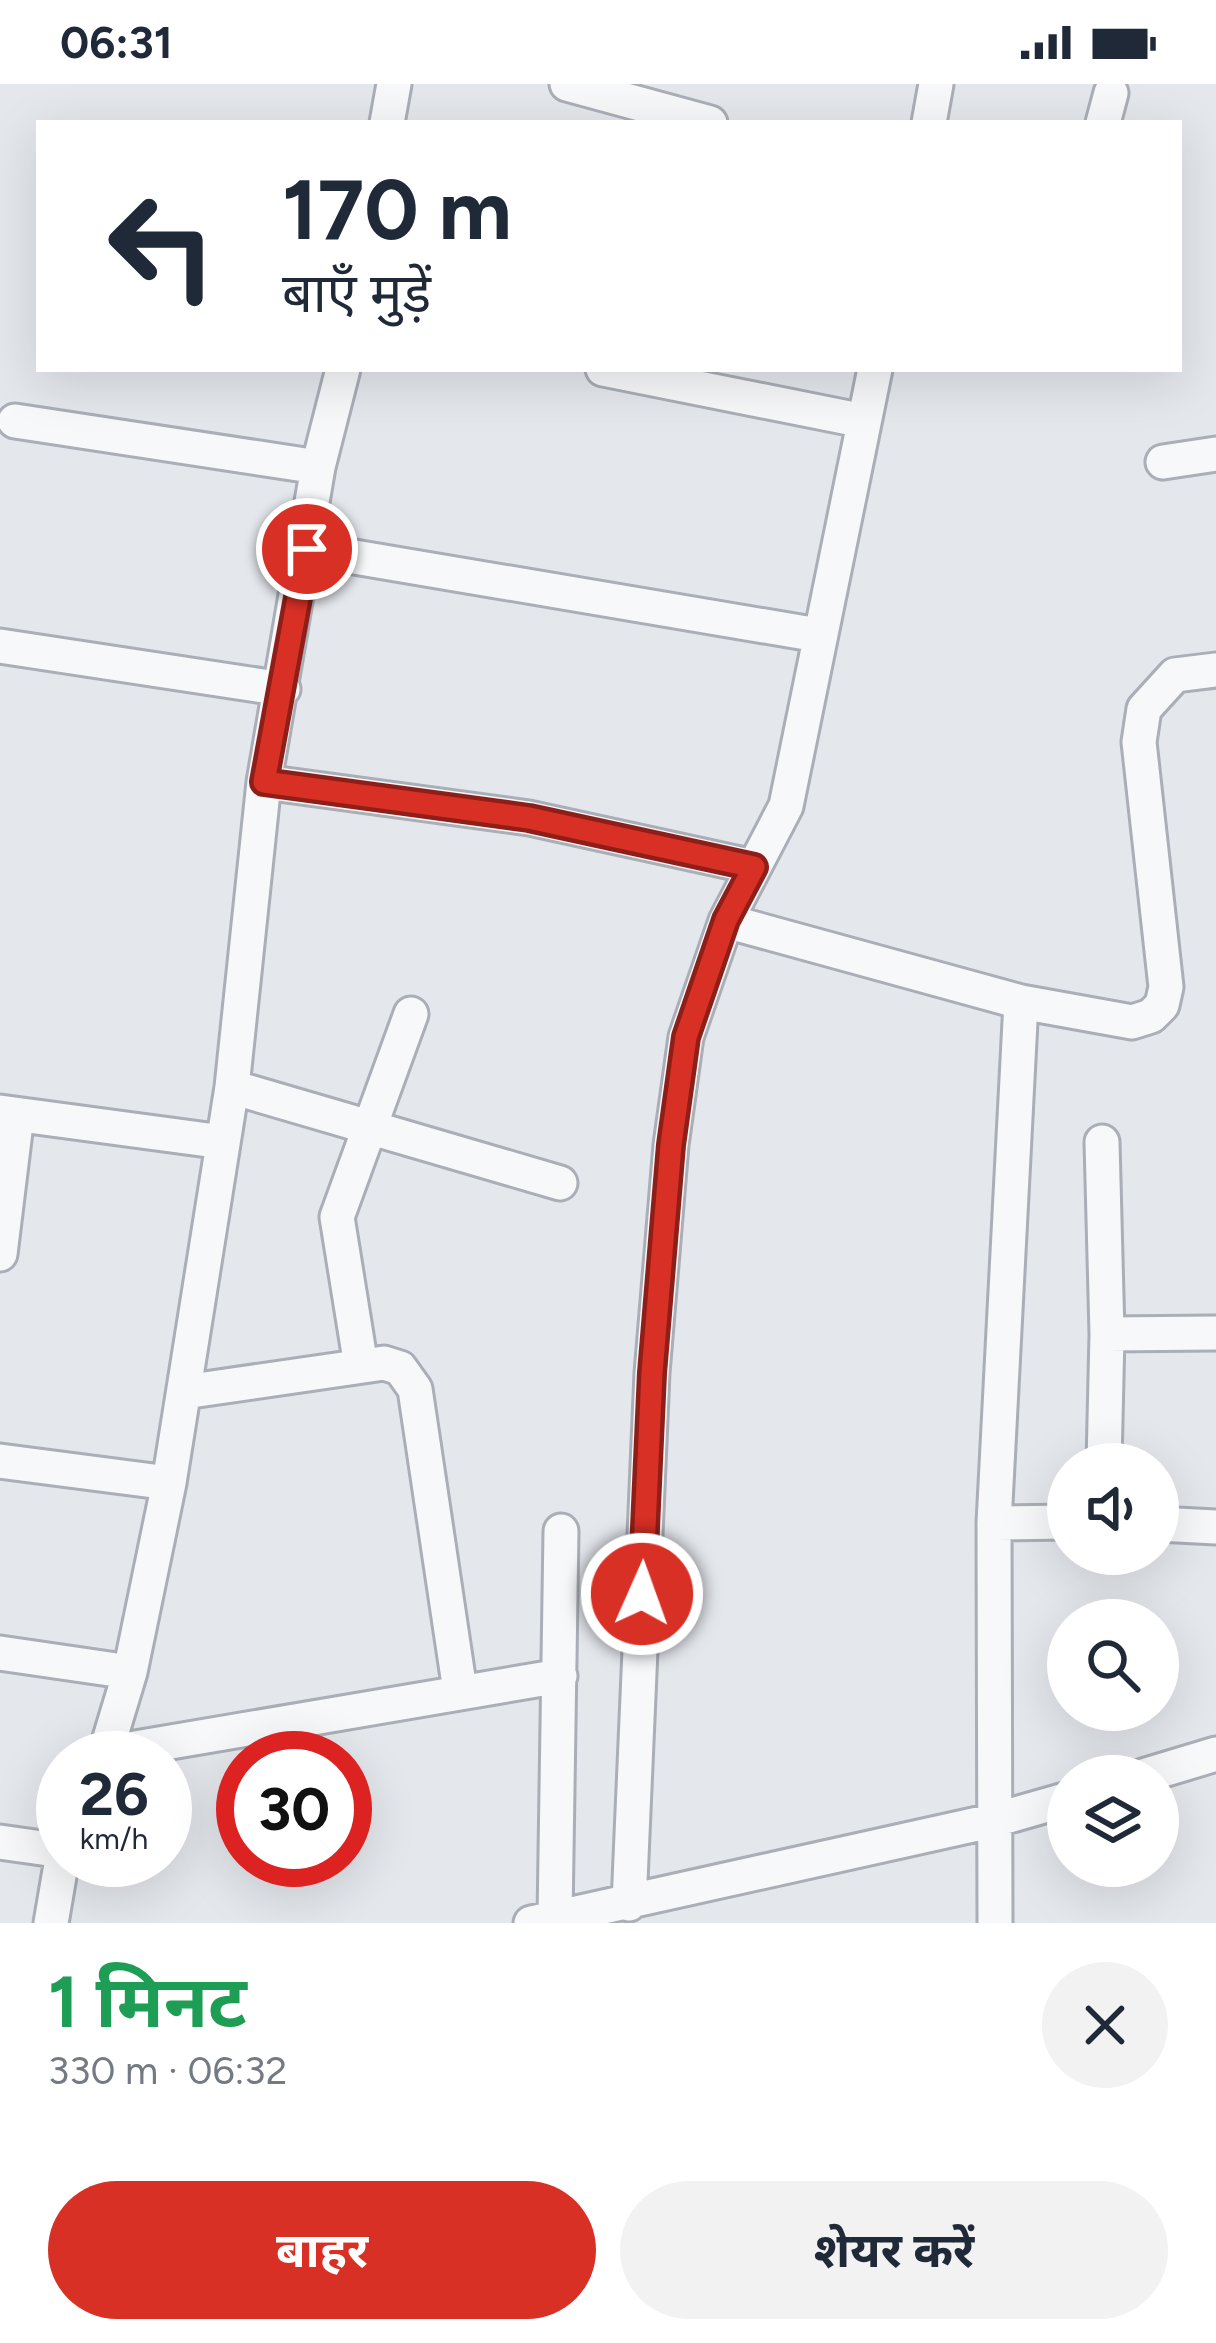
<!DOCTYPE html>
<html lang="hi">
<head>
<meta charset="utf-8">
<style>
	:root { --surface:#fff; --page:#f2f2f3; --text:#1f2937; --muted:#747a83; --accent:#d93025 }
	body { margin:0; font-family:Figtree,"Noto Sans Devanagari",sans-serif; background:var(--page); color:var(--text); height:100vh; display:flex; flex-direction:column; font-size:45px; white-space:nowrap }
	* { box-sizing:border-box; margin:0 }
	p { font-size:39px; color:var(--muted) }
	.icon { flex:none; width:66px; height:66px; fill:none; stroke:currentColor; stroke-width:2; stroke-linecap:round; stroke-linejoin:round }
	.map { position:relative; height:1839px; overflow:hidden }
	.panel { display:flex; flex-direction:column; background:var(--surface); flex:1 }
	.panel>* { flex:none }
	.top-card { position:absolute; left:36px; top:36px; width:1146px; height:252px; border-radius:0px; box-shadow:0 12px 48px #0002; background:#fff; color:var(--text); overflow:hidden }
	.fabs { position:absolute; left:1047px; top:1359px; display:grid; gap:24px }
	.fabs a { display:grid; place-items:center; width:132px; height:132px; border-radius:50%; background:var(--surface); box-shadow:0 12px 48px #0002; font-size:60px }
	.speed { position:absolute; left:36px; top:1647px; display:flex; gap:24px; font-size:60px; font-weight:700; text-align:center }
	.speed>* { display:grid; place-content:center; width:156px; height:156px; border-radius:50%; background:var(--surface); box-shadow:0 12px 48px #0002; line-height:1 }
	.speed small { font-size:30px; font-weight:400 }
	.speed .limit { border:18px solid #d22; background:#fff; color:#111 }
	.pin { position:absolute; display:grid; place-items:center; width:102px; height:102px; color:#fff; margin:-51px; border:6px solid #fff; border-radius:50%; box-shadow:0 3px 12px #0007 }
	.me { position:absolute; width:132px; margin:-66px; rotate:2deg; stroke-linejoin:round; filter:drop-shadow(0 0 9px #0008) }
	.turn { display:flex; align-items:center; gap:42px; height:252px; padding:0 48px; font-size:54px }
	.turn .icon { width:156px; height:156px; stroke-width:2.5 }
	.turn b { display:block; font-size:84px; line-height:102px }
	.round { display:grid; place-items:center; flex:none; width:126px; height:126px; border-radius:63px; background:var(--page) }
	.headline { display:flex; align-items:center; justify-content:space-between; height:204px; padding:0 48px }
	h1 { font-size:72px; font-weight:700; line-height:90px; color:#1e9e55 }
	.action { display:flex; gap:24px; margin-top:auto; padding:24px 48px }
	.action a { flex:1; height:138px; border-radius:72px; background:var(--accent); color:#fff; font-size:48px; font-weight:700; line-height:138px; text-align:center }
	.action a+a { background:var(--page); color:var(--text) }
	.status { display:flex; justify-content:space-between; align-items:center; height:84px; padding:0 60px; background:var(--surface); direction:ltr }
	.status svg { height:33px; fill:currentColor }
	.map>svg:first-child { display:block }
</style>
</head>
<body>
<div class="status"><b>06:31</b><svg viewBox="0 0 49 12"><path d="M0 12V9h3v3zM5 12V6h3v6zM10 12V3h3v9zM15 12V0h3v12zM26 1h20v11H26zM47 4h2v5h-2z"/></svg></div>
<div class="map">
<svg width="1216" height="1839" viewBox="0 0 1216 1839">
	<rect width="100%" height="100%" fill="#e4e7ec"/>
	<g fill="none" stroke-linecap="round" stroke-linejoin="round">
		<defs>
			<path id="minor" d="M567,0l143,39
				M387,39l7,-39
				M929,39l7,-39
				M1103,39l8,-30
				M603,285l261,52
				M15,337l303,46
				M1163,378l53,-8
				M307,465l511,86
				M0,562l283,43
				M264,698l265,36 225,49
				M726,837l295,81 111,20 19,-6 11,-11 4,-18 -27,-245 5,-33 31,-34 41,-5
				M232,1003l328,96
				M0,1028l223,30
				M1102,1058l5,192 109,-1
				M0,1170l17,-139
				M361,1282l-24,-149 74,-203
				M184,1308l200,-29 16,5 15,21 45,302
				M0,1377l169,22
				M1104,1380l3,-130
				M994,1439l74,-1
				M1158,1440l58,3
				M0,1569l130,19
				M106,1669l454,-77
				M104,1674l26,-86 39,-189 63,-396 32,-305 54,-315 25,-98
				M1143,1692l73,-22
				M0,1758l63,9
				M629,1820l23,-531 19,-228 15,-108 40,-116 60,-115 89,-437
				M555,1834l6,-387
				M51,1839l12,-70
				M531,1839l460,-102 77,-22
				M995,1839l-1,-400 27,-521"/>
		</defs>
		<use href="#minor" stroke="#a9aeb7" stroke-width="39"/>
		<use href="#minor" stroke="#f7f8fa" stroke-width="33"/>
	</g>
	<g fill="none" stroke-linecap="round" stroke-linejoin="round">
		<defs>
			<path id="route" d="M307,465l-43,233 265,36 225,49 -28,53 -40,117 -15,108 -19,228 -10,221"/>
		</defs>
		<use href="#route" stroke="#8d1f18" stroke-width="30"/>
		<use href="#route" stroke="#d93025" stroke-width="21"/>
	</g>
</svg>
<div class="fabs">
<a><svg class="icon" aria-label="sound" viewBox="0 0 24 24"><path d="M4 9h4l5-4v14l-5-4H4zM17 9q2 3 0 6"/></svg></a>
<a><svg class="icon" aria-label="search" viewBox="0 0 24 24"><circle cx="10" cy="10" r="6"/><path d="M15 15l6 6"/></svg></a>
<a><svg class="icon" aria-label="layers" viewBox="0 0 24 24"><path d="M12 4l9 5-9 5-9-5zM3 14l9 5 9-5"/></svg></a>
</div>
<div class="speed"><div>26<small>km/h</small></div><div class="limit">30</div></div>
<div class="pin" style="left:307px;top:465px;background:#d93025"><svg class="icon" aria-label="arrive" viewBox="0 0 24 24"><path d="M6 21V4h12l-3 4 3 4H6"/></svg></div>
<svg class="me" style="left:642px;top:1510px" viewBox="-20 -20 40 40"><circle r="17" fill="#d93025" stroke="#fff" stroke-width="3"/><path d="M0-11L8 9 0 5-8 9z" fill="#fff"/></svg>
<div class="top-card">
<div class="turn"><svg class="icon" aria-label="left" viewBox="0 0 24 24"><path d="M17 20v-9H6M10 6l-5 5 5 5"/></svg><div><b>170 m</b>बाएँ मुड़ें</div></div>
</div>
</div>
<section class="panel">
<div class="headline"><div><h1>1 मिनट</h1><p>330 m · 06:32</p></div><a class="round"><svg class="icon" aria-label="close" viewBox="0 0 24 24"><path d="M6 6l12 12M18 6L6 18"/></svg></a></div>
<div class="action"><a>बाहर</a><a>शेयर करें</a></div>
</section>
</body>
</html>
